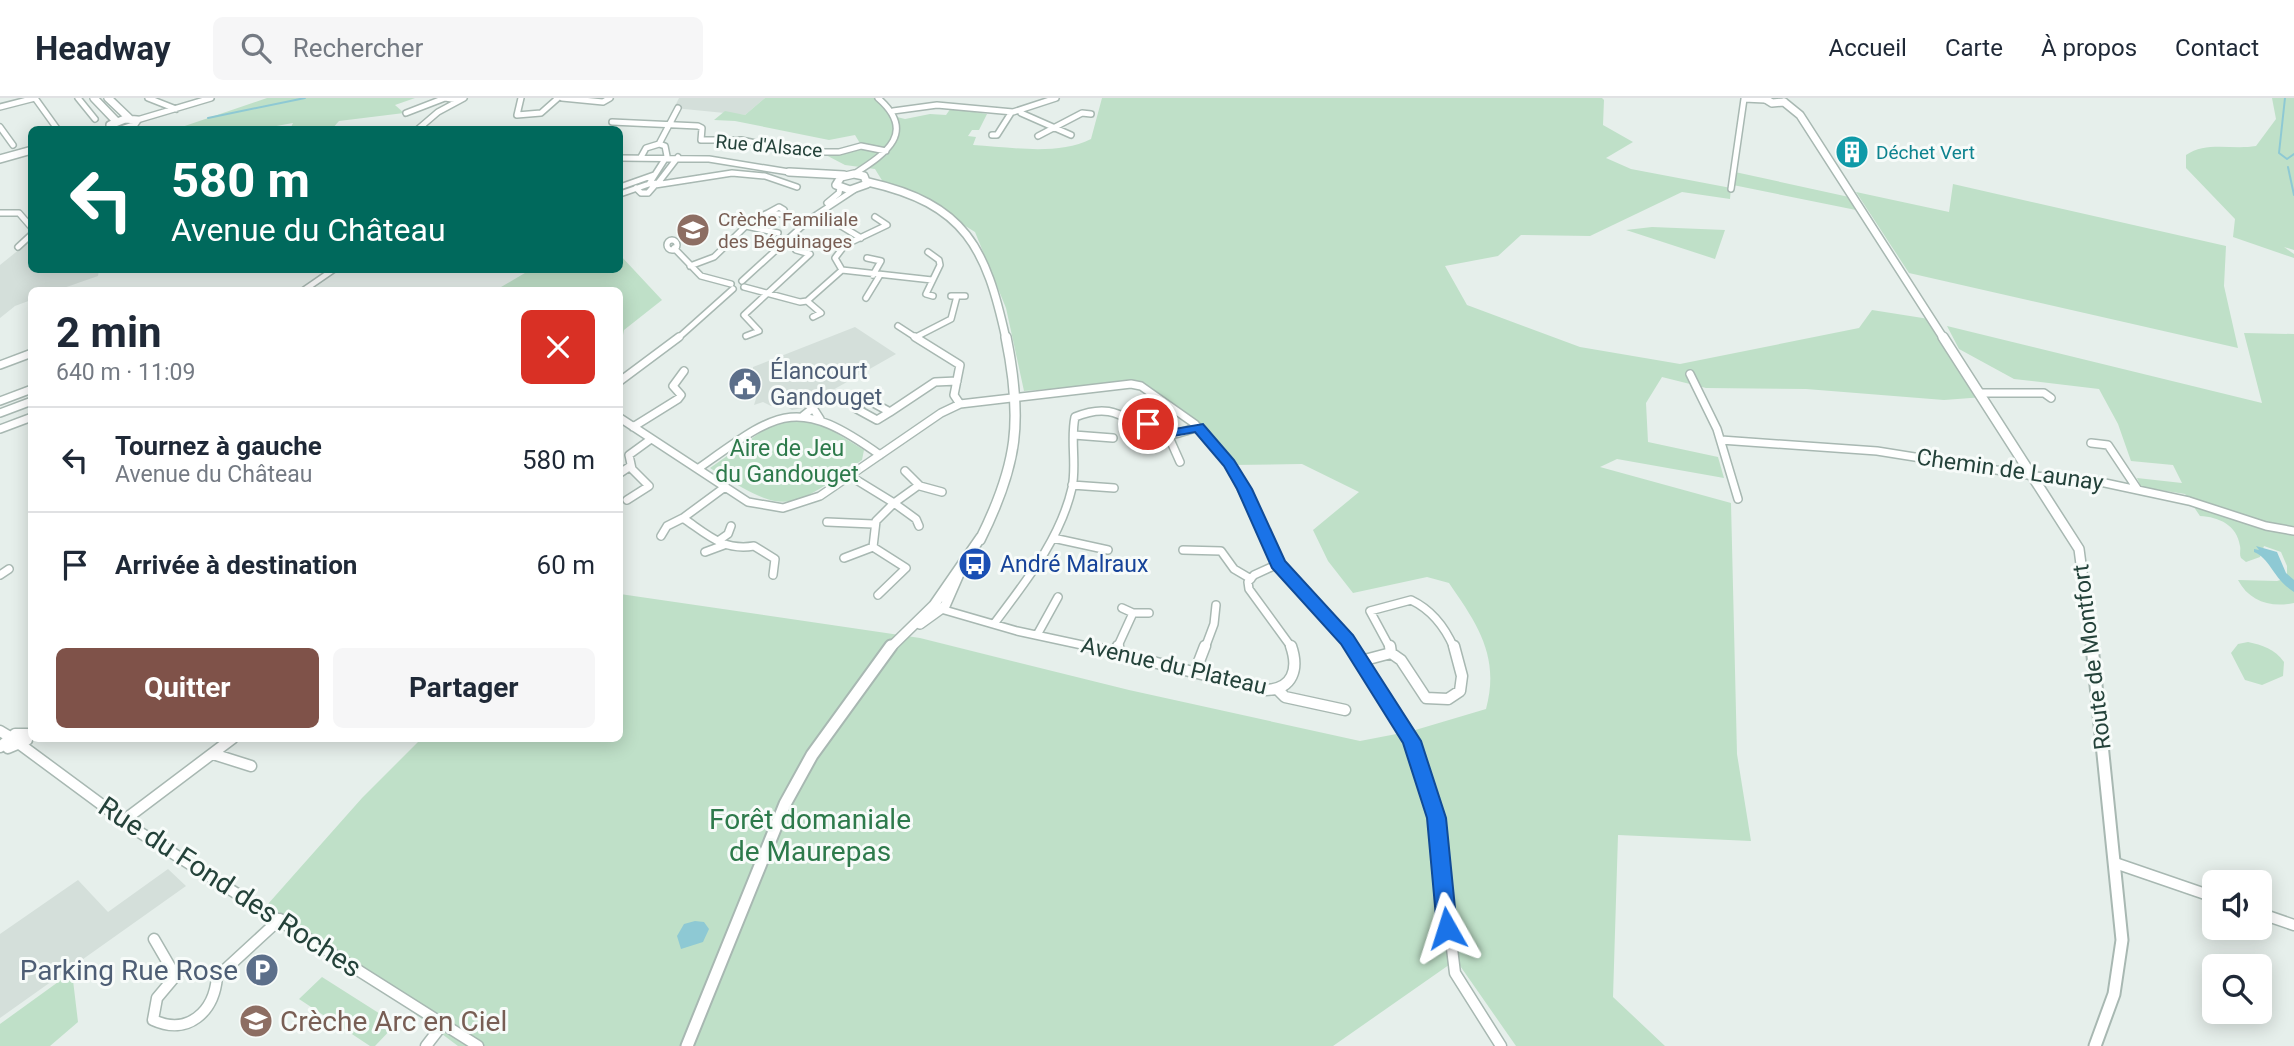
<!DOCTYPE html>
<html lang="fr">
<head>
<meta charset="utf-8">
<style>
	:root { --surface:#fff; --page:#f6f6f7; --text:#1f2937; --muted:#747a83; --line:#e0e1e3; --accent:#7f5249 }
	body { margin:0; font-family:Roboto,sans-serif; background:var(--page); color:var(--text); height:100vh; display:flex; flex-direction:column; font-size:26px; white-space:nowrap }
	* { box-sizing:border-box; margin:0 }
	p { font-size:23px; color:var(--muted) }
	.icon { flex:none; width:38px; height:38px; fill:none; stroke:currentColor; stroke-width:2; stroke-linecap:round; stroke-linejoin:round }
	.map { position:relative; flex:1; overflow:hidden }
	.sheet { position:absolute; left:28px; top:189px; width:595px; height:455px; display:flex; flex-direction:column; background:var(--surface); border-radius:10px; box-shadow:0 4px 18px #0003 }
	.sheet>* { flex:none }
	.guide { position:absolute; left:28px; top:28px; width:595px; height:147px; border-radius:10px; box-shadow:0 4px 18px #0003; background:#00695c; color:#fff; overflow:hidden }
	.fabs { position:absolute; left:2202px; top:772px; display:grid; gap:14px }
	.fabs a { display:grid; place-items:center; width:70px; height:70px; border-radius:10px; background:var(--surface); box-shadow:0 4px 18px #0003; font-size:35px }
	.pin { position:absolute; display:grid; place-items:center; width:60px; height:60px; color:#fff; margin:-30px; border:4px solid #fff; border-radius:50%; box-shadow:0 2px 7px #0007 }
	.me { position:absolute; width:77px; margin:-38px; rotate:354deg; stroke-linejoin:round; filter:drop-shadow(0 0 5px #0008) }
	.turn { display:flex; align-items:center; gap:24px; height:147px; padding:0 28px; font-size:32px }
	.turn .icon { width:91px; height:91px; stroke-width:2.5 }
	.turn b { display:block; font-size:49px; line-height:60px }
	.round { display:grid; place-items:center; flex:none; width:74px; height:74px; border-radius:10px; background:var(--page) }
	.summary { display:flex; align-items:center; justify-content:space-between; height:119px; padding:0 28px }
	h1 { font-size:42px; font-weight:700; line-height:52px }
	.primary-button { display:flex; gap:14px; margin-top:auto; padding:14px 28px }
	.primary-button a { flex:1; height:80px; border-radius:10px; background:var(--accent); color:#fff; font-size:28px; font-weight:700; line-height:80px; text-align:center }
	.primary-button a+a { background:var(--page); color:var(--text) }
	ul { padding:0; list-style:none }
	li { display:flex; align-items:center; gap:21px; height:105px; padding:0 28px; border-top:2px solid var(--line) }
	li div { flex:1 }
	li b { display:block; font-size:26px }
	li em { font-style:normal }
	header { display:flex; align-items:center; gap:42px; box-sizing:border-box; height:98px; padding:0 35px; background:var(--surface); border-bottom:2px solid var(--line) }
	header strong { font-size:33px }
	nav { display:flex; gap:38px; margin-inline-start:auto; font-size:24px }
	.search { width:490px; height:63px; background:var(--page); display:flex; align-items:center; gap:18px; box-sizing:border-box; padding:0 24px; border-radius:10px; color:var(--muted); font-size:26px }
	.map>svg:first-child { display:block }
</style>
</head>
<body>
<header>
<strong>Headway</strong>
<div class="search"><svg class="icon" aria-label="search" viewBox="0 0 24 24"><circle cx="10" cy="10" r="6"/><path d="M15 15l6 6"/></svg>Rechercher</div>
<nav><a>Accueil</a><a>Carte</a><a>À propos</a><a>Contact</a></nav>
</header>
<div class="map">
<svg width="2294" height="948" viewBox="0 0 2294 948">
	<rect width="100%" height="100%" fill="#e6efeb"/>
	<path fill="#d4dfda" d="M679,0h86l-20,17 -71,-7z
		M31,142l1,30h67l-1,6 -40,14h-26l-1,10 -16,6 -15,12v-53z
		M855,229l41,27 -79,45 -9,1v7l-16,3 -9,-6 -12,2 -8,-4 -9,3 5,-16 -6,-4v-18z
		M168,771l18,17 -186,132v-84l78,-54 30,32z"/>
	<path fill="#bfe0c8" d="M267,0h148l-20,7 9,8 -65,8 -7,8h-42l3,-6 -33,6 -87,1z
		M765,0h109l23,19 8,2 25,-5 16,1 5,-7 36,6 -8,16h-7l-4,6 8,1 -3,8c38,2 84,11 118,-6l11,-41h500l2,2 -1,25 30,17 -27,16 25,11 100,19 -1,11 -48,-7 -92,44 -69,-1 -23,21 -53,10 22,39 113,42 100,17 179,-36 13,-18 57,9 55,78 -40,3 -138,-11 -100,-1 -44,-11 -16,26 2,39 70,15 6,21 -107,-19 -17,8 131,36 6,251 14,87 -133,-6 -5,162 52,49h-149l-60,-86 -123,86h-875l-190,-142 94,-106 59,-59 199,-1v-144l300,44 209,52 231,51 52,-10 74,-22c14,-52 -8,-84 -37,-126l-22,-6 -74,16 -25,-32 -15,-31 46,-38 -57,-28 -70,1 -38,-38 -63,-44 -107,8 -18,-83 -31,-76 -63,-39 -29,-11 -8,-13 -30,-4 -23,-12 39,-8 -6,-10 -26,5 -94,-19 -21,-1 11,-9 20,4z
		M2272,0h22v152l-10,-3 10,7v4l-61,-21 2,-18 -49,-51v-13c20,-14 46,-5 70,-9l20,-27z
		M1735,74l114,25 7,13 -123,-25z
		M1953,86l273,62 -2,40 14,62 -329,-75 -53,-81 93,20z
		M1652,129l73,3 -10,29 -89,-29z
		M620,157l42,45 -38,30 -4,21v-61h-124l34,-20h90z
		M1947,228l315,77 -18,-70 50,1v269c-24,5 -45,-2 -56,-23l39,1 10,-3v-12l-6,-14 -17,-6 -4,11 -14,5 -5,-4c-2,-4 0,-8 -1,-12 -3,-21 -21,-29 -40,-30l-15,-22 -44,-7 -4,-9 45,5 -9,-18 -42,-4 -13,-37 -19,-35 -85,-10 -55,-30z
		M795,322l23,2 46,28 -2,10c-73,51 -75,57 -152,8l62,-44z
		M2248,544c14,3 27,7 36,20l-1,14 -21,9 -17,-5 -14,-27 7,-9z
		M72,874l6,50 -28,24h-50v-22z
		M322,879l74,47 -21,22h-5l-71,-47z"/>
	<path fill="#8ec9d4" d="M2256,448l21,6 9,21 8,7v12c-21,-13 -23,-33 -40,-40v-3l5,1z
		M695,823l9,1 5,7 -6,13 -22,7 -4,-13 7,-12z"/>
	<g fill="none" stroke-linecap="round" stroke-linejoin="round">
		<path stroke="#8ec9d4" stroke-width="2" d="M2285,0l-6,55 8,6 7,-5
			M208,20l97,-20
			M2288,69l6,28"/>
		<defs>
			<path id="minor-far2" d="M78,0l17,21
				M148,0l28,11
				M521,0l-4,17 24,-2 17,-15
				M562,0l41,4 7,-4
				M0,9l35,-9 23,32
				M893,13l44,-6 76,7 43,-14
				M406,15l39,-15 13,2
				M1021,15l50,22
				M137,22l74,-22
				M612,24l86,4 4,2 -1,12h40l59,12h39l22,-6 25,5
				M0,29l13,18
				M417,32l21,-18 26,-14
				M992,37h5l14,-22
				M1038,38l44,-23 9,1
				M659,46l6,2 2,10 -18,28 9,-1 20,-26
				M659,46l19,-36
				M641,59l5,-9 13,-4
				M620,60l89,1 80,13
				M854,76c33,-21 63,-42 24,-76
				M620,89l34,-12
				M636,90l5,5h7l7,-8 77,-12 33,3 32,11
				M1731,91l13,-90 21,1
				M620,96l29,-10
				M827,105l12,-10 1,-5
				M779,109l5,3 -2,4 -14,-1z
				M0,115h19l13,15
				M827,126l6,-3 28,17
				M746,128l32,7
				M667 147a5 5 0 1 1 10 0a5 5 0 1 1-10 0Z
				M18,149l14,-13
				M674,150l27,28 30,8
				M928,154l11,8 1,5 -14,29 7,2
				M867,160l14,3 -8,14
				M690,168l24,-9 38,-37 16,-7
				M842,172l-7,-12 10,-13 42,-20 -12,-8
				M742,183l68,-62 44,-29
				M744,189l56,15 7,-1 35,-31 90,10
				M304,192l29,-20
				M951,198h14
				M866,200l14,-23
				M807,203l14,12 -8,4
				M898,228l20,13
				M746,238l13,-5 -15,-16 66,-61 -14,-4
				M916,239l35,-18 6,-23
				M677,241l56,-50"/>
			<path id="minor-far1" d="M915,239l45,28 -6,30 6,9
				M0,267l32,-12
				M1690,276l27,55 21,70
				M620,283l59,-44
				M1980,295h64l7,5
				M868,302l22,12 -13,8 -22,-12z
				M0,303l32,-12
				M890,314l45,-30 22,-1
				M0,315l32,-12
				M803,318l10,-8 7,11
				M620,320l128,84 35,6 37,-12 121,-83 19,-9 171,-20 10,2 54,38 34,39 49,101 74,84
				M633,329l45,-28 3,-4 -8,-9 11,-15
				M0,331l32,-12
				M1074,337l39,3
				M1168,337l12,27
				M1721,342l156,11 157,25 57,4 98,21 77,25 28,5
				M2091,345l17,2 30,45
				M699,370c79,-56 96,-74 181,-13
				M905,373l15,15 22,6
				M620,375l9,-6
				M850,378l44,27 -18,18 -3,26 33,21 -28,27
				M919,387l-25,18 22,16 3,7
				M1072,387l42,3
				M725,389l-42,31c25,17 40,33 71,28l21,13 -2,16
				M627,402l22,-14 -17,-17 -3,-14 22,-16
				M827,424l46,2
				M661,438l6,-10 16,-8
				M1053,440l55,12
				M718,443l10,-7 3,-8
				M1183,452l38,1 13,18 17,10
				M705,454l19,-7
				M844,460l29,-11
				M1278,466l-24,11 -6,7 1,7 43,59
				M0,477l9,-6
				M941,511l76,22 79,17
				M1133,515h16
				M994,526c31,-42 66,-84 78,-136 5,-24 -2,-48 3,-71 44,-18 52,9 90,17 10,2 23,-4 33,-7
				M1037,537l21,-38
				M1117,550l16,-35 -11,-5
				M1205,550l9,-24 2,-19
				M1390,550l-20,-37 41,-11c21,10 34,27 43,48"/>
			<path id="minor" d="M1088,548l178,44c27,-1 33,-21 25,-44
				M1351,548l61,95 24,77 19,155 46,73
				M1390,548l1,7 10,7 25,38 22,1 12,-8 2,-15 -8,-30
				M1116,553l2,-5
				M1361,563l30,-8
				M1195,574l10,-26
				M1277,591l8,8 60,13
				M0,633l10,6
				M5,646l3,4 19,-8 1,-6
				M21,647l115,85 342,216
				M0,649l15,-13h13
				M213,656l38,12
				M123,723l110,-83
				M2115,765l99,34
				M2259,815l35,12
				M154,841l18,31 6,3 -21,25 -4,22c35,16 61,-8 64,-43l63,-58
				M426,948l17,-22"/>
			<path id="tertiary-far2" d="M94,0l22,23
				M108,0l21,20
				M1764,0l8,5 12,-1
				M1784,4l16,13 144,224
				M111,32l-1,-5 15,-6 12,1 -4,6
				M121,32l12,-4
				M0,61l32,-9
				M789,74l55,3
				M854,76l10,2 3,8 -17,6 -14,-5 5,-8z
				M868,84c98,22 118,66 138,157"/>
			<path id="tertiary-far1" d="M1943,239l136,212 13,99
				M980,442c38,-76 43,-120 26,-203
				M920,526l25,-18 14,-32
				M890,550l44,-43 47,-68"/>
			<path id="tertiary" d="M2092,548l30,294 -8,54 -19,52
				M687,948l98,-242 27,-49 79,-109"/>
		</defs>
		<use href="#minor-far2" stroke="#a8b8b2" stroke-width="8"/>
		<use href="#minor-far1" stroke="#a8b8b2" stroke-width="10"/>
		<use href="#minor" stroke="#a8b8b2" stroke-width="13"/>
		<use href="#tertiary-far2" stroke="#a8b8b2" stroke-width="10"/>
		<use href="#tertiary-far1" stroke="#a8b8b2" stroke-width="12"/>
		<use href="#tertiary" stroke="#a8b8b2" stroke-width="15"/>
		<use href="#minor-far2" stroke="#fff" stroke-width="5"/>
		<use href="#minor-far1" stroke="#fff" stroke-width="7"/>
		<use href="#minor" stroke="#fff" stroke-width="10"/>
		<use href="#tertiary-far2" stroke="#fff" stroke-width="7"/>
		<use href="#tertiary-far1" stroke="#fff" stroke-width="9"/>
		<use href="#tertiary" stroke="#fff" stroke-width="11"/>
	</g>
	<path fill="#1a73e8" stroke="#114b97" stroke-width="2" d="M1148,321l21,11 34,-6 31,36 18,29 33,72 68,74 68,106 25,77 11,110 -3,6 -7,3 -7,-3 -3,-6 -10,-110 -24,-75 -62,-99 -69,-76 -35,-79 -13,-23 -29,-34 -32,6 -20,-11v-7z"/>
	<defs>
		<symbol id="building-disc" viewBox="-11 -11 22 22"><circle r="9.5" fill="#0f9aa8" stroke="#f7fbf9"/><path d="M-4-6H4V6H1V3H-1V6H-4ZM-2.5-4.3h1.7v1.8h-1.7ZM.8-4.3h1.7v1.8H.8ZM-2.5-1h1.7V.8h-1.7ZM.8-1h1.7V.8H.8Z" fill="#fff"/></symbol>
		<symbol id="school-disc" viewBox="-11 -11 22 22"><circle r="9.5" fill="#8d6e63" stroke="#f7fbf9"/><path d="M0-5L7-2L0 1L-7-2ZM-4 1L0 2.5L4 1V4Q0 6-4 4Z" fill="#fff"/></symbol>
		<symbol id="civic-disc" viewBox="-11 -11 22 22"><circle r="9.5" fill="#5c6f8a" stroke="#f7fbf9"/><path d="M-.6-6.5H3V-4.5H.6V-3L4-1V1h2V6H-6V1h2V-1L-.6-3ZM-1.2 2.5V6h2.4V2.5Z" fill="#fff"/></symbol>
		<symbol id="bus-disc" viewBox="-11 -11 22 22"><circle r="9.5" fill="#1a4fb4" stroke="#f7fbf9"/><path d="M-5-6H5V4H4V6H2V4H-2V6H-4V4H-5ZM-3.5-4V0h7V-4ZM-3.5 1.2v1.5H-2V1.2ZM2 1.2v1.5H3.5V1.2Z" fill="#fff"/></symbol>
		<symbol id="parking-disc" viewBox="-11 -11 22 22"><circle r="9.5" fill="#5c6f8a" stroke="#f7fbf9"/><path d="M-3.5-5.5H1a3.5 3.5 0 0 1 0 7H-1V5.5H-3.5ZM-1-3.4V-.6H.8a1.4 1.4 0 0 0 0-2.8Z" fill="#fff"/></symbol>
	</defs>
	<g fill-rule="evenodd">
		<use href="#building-disc" x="1833" y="35" width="38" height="38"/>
		<use href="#school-disc" x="674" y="113" width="38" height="38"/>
		<use href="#civic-disc" x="726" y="267" width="38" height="38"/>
		<use href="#bus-disc" x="956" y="447" width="38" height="38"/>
		<use href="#parking-disc" x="243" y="853" width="38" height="38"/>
		<use href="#school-disc" x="237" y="904" width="38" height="38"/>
	</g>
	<g text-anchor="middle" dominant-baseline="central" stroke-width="6" stroke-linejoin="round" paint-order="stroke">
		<g font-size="19" fill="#24423a" stroke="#f7fbf9">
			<text transform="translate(769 48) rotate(5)">Rue d'Alsace</text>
		</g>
		<g font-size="19" fill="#0d838f" stroke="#f7fbf9" text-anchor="start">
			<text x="1876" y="54">Déchet Vert</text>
		</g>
		<g font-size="19" fill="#785e54" stroke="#f7fbf9" text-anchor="start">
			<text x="718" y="121">Crèche Familiale<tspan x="718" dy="22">des Béguinages</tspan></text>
		</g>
		<g font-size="23" fill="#4e5e75" stroke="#f7fbf9" text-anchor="start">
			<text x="770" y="273">Élancourt<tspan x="770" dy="26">Gandouget</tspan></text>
		</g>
		<g font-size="23" fill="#2d7a4b" stroke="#f7fbf9">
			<text x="787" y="350">Aire de Jeu<tspan x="787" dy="26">du Gandouget</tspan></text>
		</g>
		<g font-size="23" fill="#24423a" stroke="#f7fbf9">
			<text transform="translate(2010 372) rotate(8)">Chemin de Launay</text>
			<text transform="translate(2092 559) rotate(-97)">Route de Montfort</text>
			<text transform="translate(1174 568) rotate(13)">Avenue du Plateau</text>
		</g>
		<g font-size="23" fill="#164399" stroke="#f7fbf9" text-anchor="start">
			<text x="1000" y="466">André Malraux</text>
		</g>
		<g font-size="28" fill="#2d7a4b" stroke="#f7fbf9">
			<text x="810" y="721">Forêt domaniale<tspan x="810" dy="32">de Maurepas</tspan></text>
		</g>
		<g font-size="28" fill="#24423a" stroke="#f7fbf9">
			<text transform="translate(230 789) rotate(33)">Rue du Fond des Roches</text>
		</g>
		<g font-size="28" fill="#4e5e75" stroke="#f7fbf9" text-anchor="end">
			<text x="238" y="872">Parking Rue Rose</text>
		</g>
		<g font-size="28" fill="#785e54" stroke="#f7fbf9" text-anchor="start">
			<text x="280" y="923">Crèche Arc en Ciel</text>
		</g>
	</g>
</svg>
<div class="fabs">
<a><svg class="icon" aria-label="sound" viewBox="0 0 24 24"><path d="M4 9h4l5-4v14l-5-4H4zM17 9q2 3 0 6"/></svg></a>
<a><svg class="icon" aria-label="search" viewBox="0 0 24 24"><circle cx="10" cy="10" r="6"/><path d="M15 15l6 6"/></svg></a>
</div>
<div class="pin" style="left:1148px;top:326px;background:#d93025"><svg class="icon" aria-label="arrive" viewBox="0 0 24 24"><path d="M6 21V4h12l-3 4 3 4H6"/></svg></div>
<svg class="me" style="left:1447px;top:830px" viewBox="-20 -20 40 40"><path d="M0-17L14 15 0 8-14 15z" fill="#1a73e8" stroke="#fff" stroke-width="4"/></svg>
<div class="guide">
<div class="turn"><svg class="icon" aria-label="left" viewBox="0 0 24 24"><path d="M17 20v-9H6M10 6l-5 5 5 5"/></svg><div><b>580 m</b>Avenue du Château</div></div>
</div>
<section class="sheet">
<div class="summary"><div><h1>2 min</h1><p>640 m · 11:09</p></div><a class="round" style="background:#d93025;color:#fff"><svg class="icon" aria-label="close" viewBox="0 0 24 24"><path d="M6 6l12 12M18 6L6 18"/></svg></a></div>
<ul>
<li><svg class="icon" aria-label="left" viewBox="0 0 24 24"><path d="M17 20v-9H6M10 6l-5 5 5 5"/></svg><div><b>Tournez à gauche</b><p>Avenue du Château</p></div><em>580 m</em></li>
<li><svg class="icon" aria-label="arrive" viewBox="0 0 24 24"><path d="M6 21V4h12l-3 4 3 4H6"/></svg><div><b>Arrivée à destination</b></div><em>60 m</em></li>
</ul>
<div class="primary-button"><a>Quitter</a><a>Partager</a></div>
</section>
</div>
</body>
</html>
